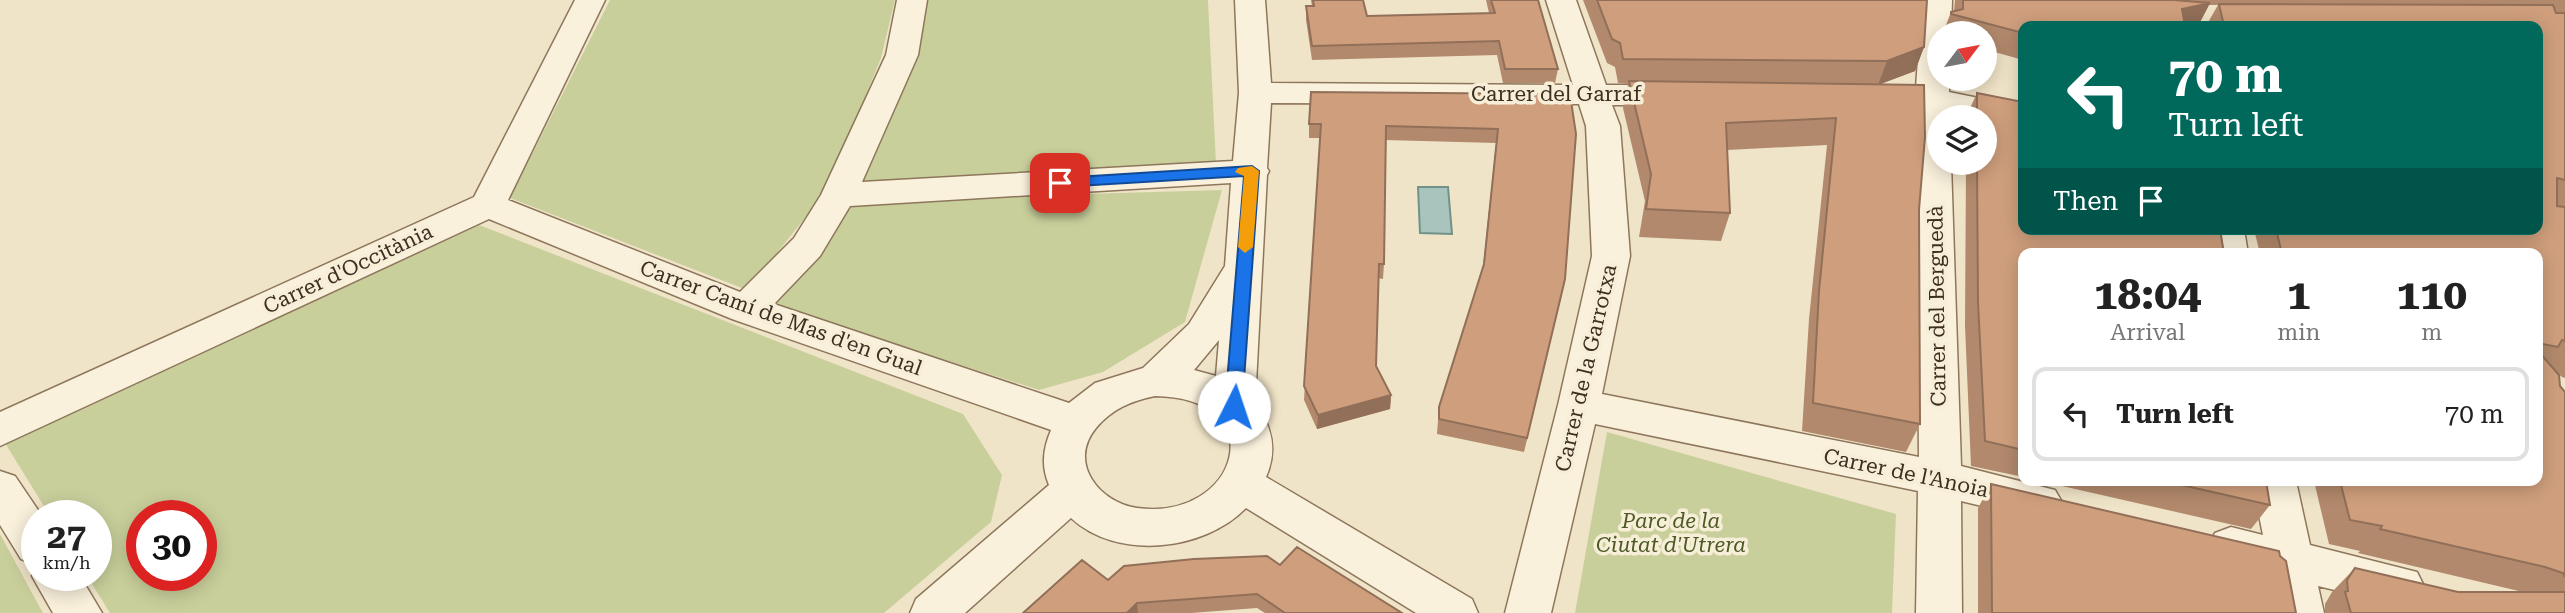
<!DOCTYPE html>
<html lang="en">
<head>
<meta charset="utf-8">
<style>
	:root { --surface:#fff; --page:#f6f6f6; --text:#222; --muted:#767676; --line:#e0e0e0 }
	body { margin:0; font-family:"Roboto Serif",serif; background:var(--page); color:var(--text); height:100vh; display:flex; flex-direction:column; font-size:26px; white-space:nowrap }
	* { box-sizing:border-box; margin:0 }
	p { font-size:23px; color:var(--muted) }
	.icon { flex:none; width:38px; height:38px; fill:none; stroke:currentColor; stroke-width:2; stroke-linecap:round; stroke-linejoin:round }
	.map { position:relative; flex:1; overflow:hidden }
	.details { position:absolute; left:2018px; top:248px; width:525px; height:238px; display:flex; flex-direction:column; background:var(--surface); border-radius:14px; box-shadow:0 4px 18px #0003 }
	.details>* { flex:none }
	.guide { position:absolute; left:2018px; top:21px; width:525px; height:214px; border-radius:14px; box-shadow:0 4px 18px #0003; background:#00695c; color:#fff; overflow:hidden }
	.needle { width:46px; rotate:58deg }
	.tools { position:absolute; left:1927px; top:21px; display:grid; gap:14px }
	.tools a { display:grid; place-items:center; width:70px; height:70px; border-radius:50%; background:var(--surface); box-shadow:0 4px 18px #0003; font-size:35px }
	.speed { position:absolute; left:21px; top:500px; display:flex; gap:14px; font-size:35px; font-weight:700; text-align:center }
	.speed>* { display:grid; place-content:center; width:91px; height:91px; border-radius:50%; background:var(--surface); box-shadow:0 4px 18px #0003; line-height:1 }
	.speed small { font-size:18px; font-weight:400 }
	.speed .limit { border:10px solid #d22; background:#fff; color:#111 }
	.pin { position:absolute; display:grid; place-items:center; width:60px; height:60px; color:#fff; margin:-30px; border-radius:14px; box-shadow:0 4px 10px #0006 }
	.me { position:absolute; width:77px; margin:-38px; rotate:4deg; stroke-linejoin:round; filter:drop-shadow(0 0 5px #0008) }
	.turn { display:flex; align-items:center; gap:24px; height:147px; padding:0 35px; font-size:32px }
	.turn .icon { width:91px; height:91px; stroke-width:2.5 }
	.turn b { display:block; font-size:49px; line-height:60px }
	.then { display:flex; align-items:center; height:66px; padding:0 35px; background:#0003; gap:14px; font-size:26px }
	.eta { display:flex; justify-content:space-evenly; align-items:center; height:119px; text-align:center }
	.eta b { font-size:42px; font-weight:700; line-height:49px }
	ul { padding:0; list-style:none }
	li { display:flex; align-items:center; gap:21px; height:94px; margin:0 14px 10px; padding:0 21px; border:4px solid var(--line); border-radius:14px }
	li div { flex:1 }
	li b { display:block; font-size:26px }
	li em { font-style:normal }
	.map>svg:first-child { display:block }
</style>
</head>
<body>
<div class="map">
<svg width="2565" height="613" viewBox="0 0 2565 613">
	<rect width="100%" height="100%" fill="#f0e4c8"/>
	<path fill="#c9cf9b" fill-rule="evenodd" d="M610,0h285l-14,58 -55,134 -79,98 -237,-92z
		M925,0h283l8,164 -359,21z
		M1222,190l-37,132 -82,50 -64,18 -268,-86 76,-103z
		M479,225l484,189 39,61 -11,47 -107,91h-774l-23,-37h9v-60h-46l-45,-73zM142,516h59v60h-59z
		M1607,432l289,82 -4,99h-317z
		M0,534l43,79h-43z"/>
	<path fill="#a9c4bc" stroke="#6f938a" stroke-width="2" d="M1418,187h30l4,47 -32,-1z"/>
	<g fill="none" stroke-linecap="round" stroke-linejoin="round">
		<defs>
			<path id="street" d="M575,0h30l-97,200 232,92 54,-54 27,-43 65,-140 11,-55h30l-9,55 -56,127 371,-21 6,-68 -4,-93h30l6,83 302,2 -27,-85h30l30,85h70l12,3 4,7 -4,7 -12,3h-64l8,21 10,130 -28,138 317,63 -3,-349 -43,-1 -12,-3 -4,-7 4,-7 12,-3 43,1 6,-88h30l-1,33h-12v46h10v13l74,15v20l-74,-16v6h-10v46h12l10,303 94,24 7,12 -7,12 -15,6 -79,-19 1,112h-46l2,-122 -323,-67 -44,189h-46l53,-208 34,-149 -6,-130 -7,-22 -308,-1 -4,65 2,3 -2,4 -12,228c17,23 23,47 11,74l206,122 6,14h-62l-170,-105c-42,43 -129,53 -175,10l-106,95h-55l6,-14 133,-114c-8,-19 -6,-36 2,-55l-319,-111 -243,-100 -489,227v-34l474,-215zM1231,183l-6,83 -36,58 -46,44 -48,15 -26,20 -295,-99 46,-48 30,-50zM1219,340l-3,36 -22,-6zM1155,396c121,2 83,126 -18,112 -37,-5 -70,-45 -41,-80 16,-19 35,-27 59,-32z
				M2208,229h36l4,25h-37z
				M0,471l15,5 27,40h-5v49l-16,-6 -21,-34z
				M2252,481h44l14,64 107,27 7,14 -7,14 -16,6 -83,-20 6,27h-46l-8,-39 -55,-15 -7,-13 7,-13 16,-6 32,8z
				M37,566v10h43l22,37h-49l-21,-37z"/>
		</defs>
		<use href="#street" stroke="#8d765c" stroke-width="3"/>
		<use href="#street" fill="#faf1dc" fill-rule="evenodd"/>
	</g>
	<path fill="#b2896c" d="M1311,0h52l4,16 122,-3 -3,-13h52l20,69 -3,14h-52l-6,-28 -185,5 -6,-40v-14h6z
		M1583,0h344l-3,47 -9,24 -35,13 39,126 1,214 -14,28 -104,-21 7,-112 18,-174 -100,5 3,63 -9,28 -82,-4 6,-36 -22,-93 5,-24 -10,-1 -3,-16 -8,-4z
		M1955,0h610v378l-3,-1 -6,-5 4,14 5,6v221h-240v-9l7,-12 23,-24 103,24h65l-165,-39 2,-2 -31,-7 -15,-63h224v-227h-278l-6,-25h167l1,2h7l-2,-2h111v-203h-332l12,-21h-9l-11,21h-175v34l-39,-11v-16h-41l8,-21 3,-1z
		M1977,93l46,9v127h197l4,25h-201v223l-52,-11 -6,-140 1,-163h18v-46h-18z
		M1570,94l-8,200 -38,158 -87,-18 2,-27 44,-141 13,-123 -111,-3 -1,124 -1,15 -5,-1 -2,88 15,29 -1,14 -73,20 -13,-29 16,-262h-11v-14z
		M2040,481h226l4,24 -19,24z
		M1991,484l305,129h-318v-105z
		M1280,565l122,48h-137l-8,-5 -66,5h-168l85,-33z"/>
	<path fill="#916f58" d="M2210,3l-12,23h-26l10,-17z
		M1924,47l-9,24 -37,14 9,-24z
		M1391,395l-1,14 -73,20 1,-14z
		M1137,603l1,10h-11z"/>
	<path fill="#cf9f7d" stroke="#916f58" stroke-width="2" d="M1313,0h50l4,16 128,-3 -4,-13h47l20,69h-53l-6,-28 -187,5 -6,-40h8z
		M1597,0h330l-3,47 -37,14 -264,-2 -3,-16 -8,-4z
		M1963,0h211l36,3 -28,6 3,17h-162v7l-72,-19v-2l12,-3z
		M2219,4l334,1 3,8h9v167l-8,-2v28l8,1v134l-3,-1 -4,7 -20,-4v-89h-256l-6,-25h145l1,2 42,1 2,-3h72v-203h-314z
		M1629,81l295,4 1,52 -6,73 1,214 -107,-21 6,-112 17,-173 -110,5 4,90 -84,-4 5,-35z
		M1311,92l259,2 6,40 -11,145 -38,159 -88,-19v-12l45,-143 14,-135 -112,-3 -2,138h-5l-3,102 15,29 -73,20 -14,-29 17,-262h-12z
		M1977,93l46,9v127h197l4,25h-201v196l-38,-9 -7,-139 -1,-139h7v-46h-7z
		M2538,351l21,24 1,11 5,6v185l-2,-4 -18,-6 -165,-38 2,-3 -32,-6 -10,-39h198z
		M2164,481h102l4,24z
		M1991,484l288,67 1,5 6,5 10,52h-304z
		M1297,547l105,66h-117l-28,-19 -120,9 -10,10h-104l59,-53 26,20 16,-14 70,-7 73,-3 13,9z
		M2355,568l103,24h107v21h-214l-6,-21 3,-1 -1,-11z"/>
	<path fill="#1a73e8" stroke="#114b97" stroke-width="2" d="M1252,166l7,5 -17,236 -2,4h-12l-3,-4 19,-231 -184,11 -7,-4 7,-5z"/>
	<path fill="#f59e0b" d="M1252,166l7,5 -6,76 -8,6 -7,-6 6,-71 -9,-4 3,-4z"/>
	<g text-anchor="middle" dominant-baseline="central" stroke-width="7" stroke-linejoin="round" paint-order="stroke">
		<g font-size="21" fill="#3d2e20" stroke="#f7eed8">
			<text x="1556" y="94">Carrer del Garraf</text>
			<text transform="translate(348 269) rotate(-25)">Carrer d'Occitània</text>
			<text transform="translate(1937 306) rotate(-91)">Carrer del Berguedà</text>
			<text transform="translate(781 318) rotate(20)">Carrer Camí de Mas d'en Gual</text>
			<text transform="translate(1586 368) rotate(-77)">Carrer de la Garrotxa</text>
			<text transform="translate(1906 473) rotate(12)">Carrer de l'Anoia</text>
		</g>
		<g font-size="21" font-style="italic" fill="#4d5a26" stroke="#f7eed8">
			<text x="1671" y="521">Parc de la<tspan x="1671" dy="24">Ciutat d'Utrera</tspan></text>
		</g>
	</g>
</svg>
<div class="tools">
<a><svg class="needle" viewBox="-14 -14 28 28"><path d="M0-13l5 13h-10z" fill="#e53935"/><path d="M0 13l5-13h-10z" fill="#767676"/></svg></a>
<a><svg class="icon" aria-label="layers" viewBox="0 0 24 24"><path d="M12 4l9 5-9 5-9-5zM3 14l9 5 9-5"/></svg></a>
</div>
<div class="speed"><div>27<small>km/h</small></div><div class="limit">30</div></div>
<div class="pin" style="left:1060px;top:183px;background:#d93025"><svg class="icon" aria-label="arrive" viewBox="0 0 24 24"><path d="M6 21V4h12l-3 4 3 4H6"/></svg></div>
<svg class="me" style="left:1234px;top:407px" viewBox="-20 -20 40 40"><circle r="19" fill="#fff"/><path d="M0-13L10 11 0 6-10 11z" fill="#1a73e8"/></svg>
<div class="guide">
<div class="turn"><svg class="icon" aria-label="left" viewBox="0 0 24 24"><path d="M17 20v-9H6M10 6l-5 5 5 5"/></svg><div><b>70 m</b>Turn left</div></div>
<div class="then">Then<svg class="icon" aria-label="arrive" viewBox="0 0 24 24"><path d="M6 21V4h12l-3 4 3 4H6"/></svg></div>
</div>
<section class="details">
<div class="eta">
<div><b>18:04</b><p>Arrival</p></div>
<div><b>1</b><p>min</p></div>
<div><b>110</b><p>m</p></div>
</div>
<ul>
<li><svg class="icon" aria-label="left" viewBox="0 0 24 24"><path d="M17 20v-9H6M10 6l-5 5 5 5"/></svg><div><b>Turn left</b></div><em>70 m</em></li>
</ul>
</section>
</div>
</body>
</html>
